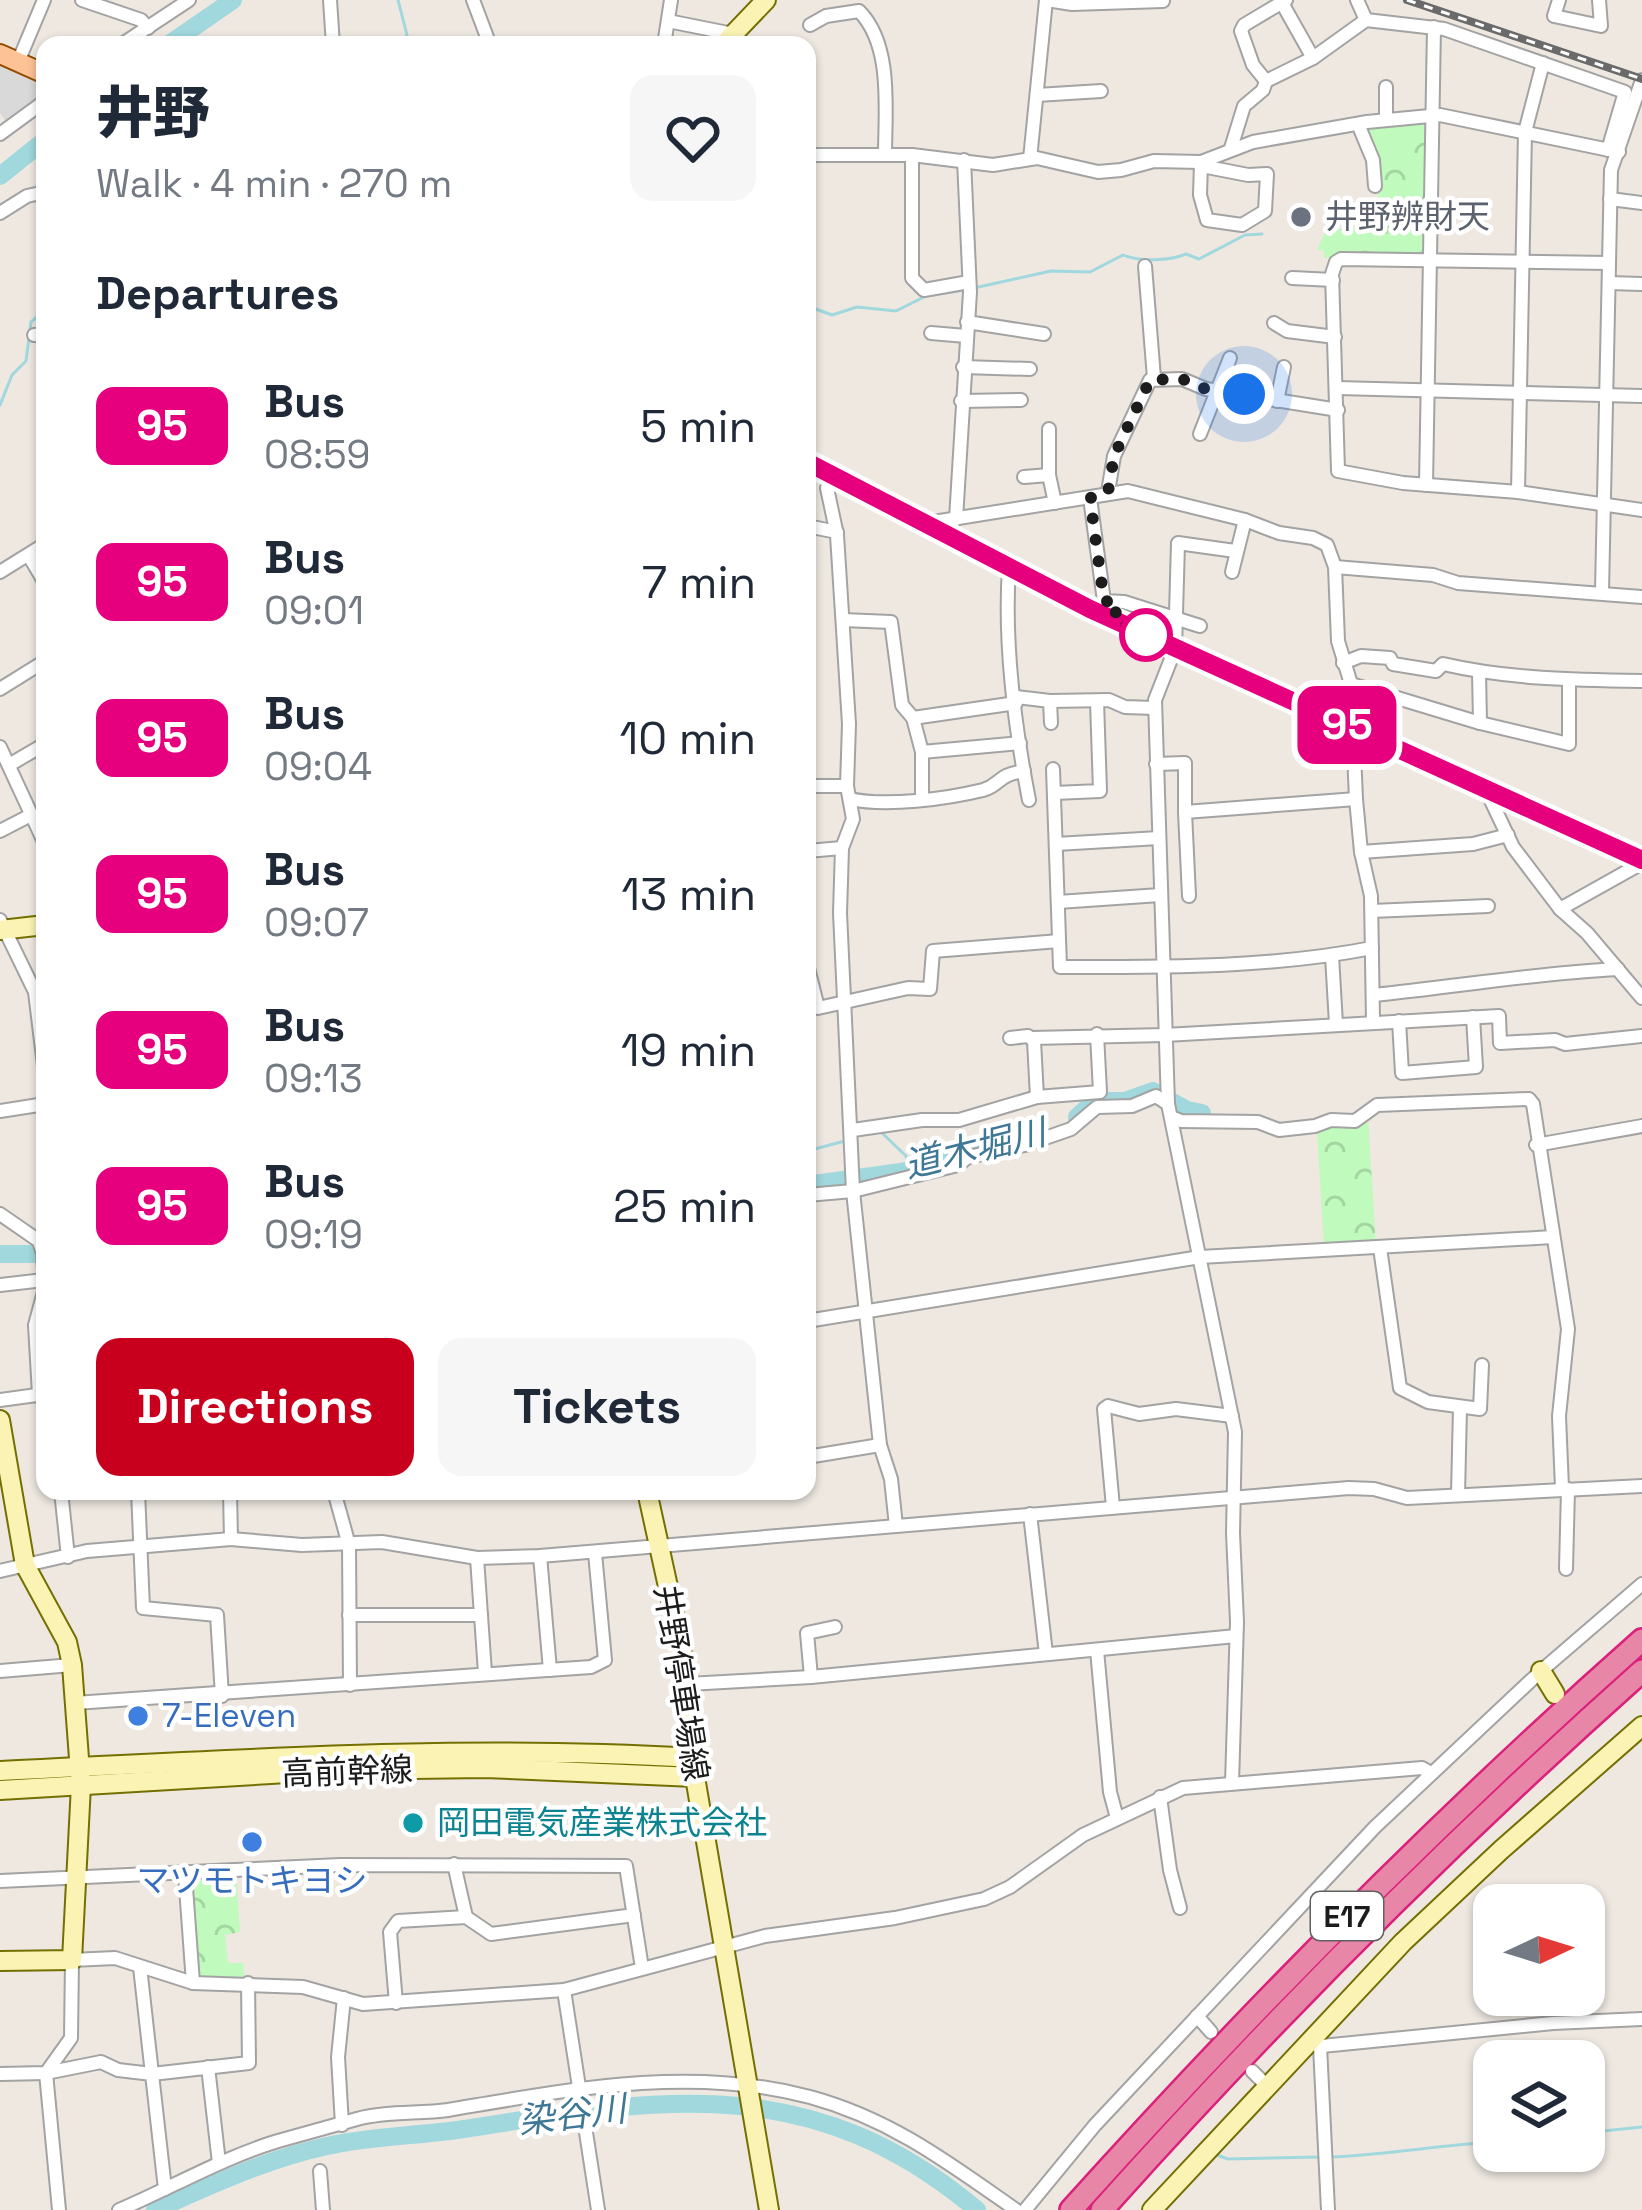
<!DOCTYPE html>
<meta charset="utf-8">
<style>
body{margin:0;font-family:"Space Grotesk","Noto Sans JP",sans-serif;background:#f6f6f7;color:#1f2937;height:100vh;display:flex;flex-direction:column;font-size:45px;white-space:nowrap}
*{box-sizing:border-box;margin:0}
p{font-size:39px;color:#747a83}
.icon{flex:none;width:66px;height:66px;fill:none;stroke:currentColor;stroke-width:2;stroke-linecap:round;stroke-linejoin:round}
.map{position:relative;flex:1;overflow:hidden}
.sheet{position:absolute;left:36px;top:36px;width:780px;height:1464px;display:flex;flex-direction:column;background:#fff;border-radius:24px;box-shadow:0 3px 9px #0004}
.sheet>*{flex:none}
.badge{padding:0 24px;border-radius:18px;font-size:42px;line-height:78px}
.needle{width:78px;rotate:86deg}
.controls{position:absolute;left:1473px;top:1884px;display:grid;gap:24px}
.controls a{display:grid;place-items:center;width:132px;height:132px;border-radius:24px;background:#fff;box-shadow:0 3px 9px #0004;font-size:60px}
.you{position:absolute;width:60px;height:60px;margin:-30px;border:9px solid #fff;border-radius:50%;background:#1a73e8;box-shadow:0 0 0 18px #1a73e833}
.map>.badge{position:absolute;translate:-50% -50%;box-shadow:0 0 0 6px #fff}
h2{padding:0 60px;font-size:45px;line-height:108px}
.round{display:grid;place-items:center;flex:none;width:126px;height:126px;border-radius:24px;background:#f6f6f7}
.headline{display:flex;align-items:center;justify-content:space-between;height:204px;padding:0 60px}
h1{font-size:57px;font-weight:800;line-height:90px}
.primary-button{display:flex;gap:24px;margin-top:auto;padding:24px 60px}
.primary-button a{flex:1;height:138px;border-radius:24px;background:#c8001e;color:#fff;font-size:48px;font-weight:800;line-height:138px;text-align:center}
.primary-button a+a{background:#f6f6f7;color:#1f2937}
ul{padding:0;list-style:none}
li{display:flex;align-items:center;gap:36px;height:156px;padding:0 60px}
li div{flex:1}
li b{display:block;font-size:45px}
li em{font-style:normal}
li .badge{min-width:132px;font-weight:700;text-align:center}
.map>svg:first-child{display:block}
.residential{fill:#dad9d9}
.park{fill:url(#park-crowns)}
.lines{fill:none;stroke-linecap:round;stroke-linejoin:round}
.stream{stroke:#a0d8dd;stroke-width:3}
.river{stroke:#a0d8dd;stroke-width:18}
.secondary-tunnel{stroke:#cec9c3;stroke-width:18;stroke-dasharray:18 9;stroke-linecap:butt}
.street-casing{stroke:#a3a3a3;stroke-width:16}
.secondary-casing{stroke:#746f02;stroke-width:22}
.primary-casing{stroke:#944d00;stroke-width:22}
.highway-casing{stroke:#db207c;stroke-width:26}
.street{stroke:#fff;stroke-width:12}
.secondary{stroke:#fbf3b3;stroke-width:18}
.primary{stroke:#fec297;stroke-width:18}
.highway{stroke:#e886a7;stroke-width:21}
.rail-casing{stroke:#6a6a6a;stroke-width:8}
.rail{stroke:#fff;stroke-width:3;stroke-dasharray:9;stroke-linecap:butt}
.line-casing{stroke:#fff;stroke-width:27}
.line{stroke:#e6007e;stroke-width:18}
.walk{stroke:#1c1c1c;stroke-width:12;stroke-dasharray:0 21.6}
.worship-dot{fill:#6b7280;stroke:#fff;stroke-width:4.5}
.stop-dot{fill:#fff;stroke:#e6007e;stroke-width:6}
.shop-dot{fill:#3f7fe0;stroke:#fff;stroke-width:4.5}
.culture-dot{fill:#0f9aa8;stroke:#fff;stroke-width:4.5}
.labels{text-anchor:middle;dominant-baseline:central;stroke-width:9;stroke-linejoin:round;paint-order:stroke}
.shield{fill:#fff;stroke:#606060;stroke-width:3}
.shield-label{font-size:30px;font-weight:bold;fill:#1c1c1c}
.worship-label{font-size:33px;fill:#5b616d;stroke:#fff;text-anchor:start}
.street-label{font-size:33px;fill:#1c1c1c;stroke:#fff}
.shop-label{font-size:33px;fill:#366cbe;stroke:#fff;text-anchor:start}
.culture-label{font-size:33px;fill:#0d838f;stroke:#fff;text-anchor:start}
.water-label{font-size:36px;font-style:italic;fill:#3f7896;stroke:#fff}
</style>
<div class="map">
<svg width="1642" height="2210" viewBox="0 0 1642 2210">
<defs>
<pattern id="park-crowns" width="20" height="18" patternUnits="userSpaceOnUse" patternTransform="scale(3)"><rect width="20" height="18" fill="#c0fabc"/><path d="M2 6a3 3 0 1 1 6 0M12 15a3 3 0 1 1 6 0" fill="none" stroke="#a4d6a1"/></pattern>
</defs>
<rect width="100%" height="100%" fill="#eee8e1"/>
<!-- residential -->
<polygon class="residential" points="0,62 45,83 45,98 8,124 0,113"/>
<!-- park -->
<g class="park">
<polygon points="1424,121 1428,124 1426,250 1420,255 1325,258 1323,250 1317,250 1325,232 1375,222 1379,187 1368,127"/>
<polygon points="1368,1118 1376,1245 1324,1248 1317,1132 1332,1124 1359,1127"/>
<polygon points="236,1875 240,1932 225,1935 228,1963 243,1963 245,1980 197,1979 190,1883 193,1879"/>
</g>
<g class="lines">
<!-- stream -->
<g class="stream">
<polyline points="398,0 407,35 403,45"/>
<polyline points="1396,219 1423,219"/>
<polyline points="1377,220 1390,219"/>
<polyline points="807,267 814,274 809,297 813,308 832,315 857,307 896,311 926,296 964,290"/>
<path d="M974,288L1051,271L1090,272L1123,255C1139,262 1169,261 1186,254L1199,259L1245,235L1262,234"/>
<polyline points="0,405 12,375 26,361 31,322 45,310"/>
<polyline points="882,1133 906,1156 909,1170"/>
<polyline points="807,1151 845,1141"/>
<polyline points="1584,2133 1642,2127"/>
<polyline points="1217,2155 1228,2159 1320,2157"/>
<path d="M1329,2157C1386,2155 1439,2145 1494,2142"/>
<polyline points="1165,2210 1172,2201"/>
</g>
<!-- river -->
<g class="river">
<polyline points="168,45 233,0"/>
<polyline points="0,176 45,140"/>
<polyline points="1077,1117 1095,1101 1125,1101 1153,1091 1187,1110 1202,1113"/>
<polyline points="807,1185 901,1172 956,1159 984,1145 1025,1140"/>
<polyline points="0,1254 45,1254"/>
<path d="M155,2210C211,2185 267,2159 327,2146C371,2136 419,2136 464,2129C660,2098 811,2070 977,2210"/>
</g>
<!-- secondary-tunnel -->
<polyline class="secondary-tunnel" points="1558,1697 1596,1735"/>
<!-- street casing -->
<g class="street-casing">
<g id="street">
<polyline points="82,0 141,20 148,28"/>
<polyline points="330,0 333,45"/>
<polyline points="473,0 490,45"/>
<polyline points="1047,0 1072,4 1163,1"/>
<polyline points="1286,0 1244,25 1241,31 1253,65 1266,81 1313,58 1366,20 1444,29 1625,92 1608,150"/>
<polyline points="1357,0 1366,20"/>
<polyline points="1559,0 1554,16 1601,26 1599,0"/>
<polyline points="1282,3 1313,58"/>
<polyline points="668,21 733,34"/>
<path d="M810,25L826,16L859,11C893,45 885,111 885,155"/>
<polyline points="121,45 189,0"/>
<polyline points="664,45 671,0"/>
<polyline points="18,62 44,0"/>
<polyline points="1037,95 1101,91"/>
<polyline points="1386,119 1386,87"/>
<polyline points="1358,124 1373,160 1375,186"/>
<polyline points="0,134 45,101"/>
<polyline points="1231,148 1244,106 1263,90 1266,81"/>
<polyline points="807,155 912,155 993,165 1037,158 1098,172 1121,170 1154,161 1201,162 1253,142 1367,122 1440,115 1619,152"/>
<polyline points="912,155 912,278 924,290 969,282"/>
<polyline points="1030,159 1046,0"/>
<polyline points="1201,162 1200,195 1207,220 1242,225 1265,211 1267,174 1248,175 1202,166"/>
<polyline points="1610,199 1642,203"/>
<polyline points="0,213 27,196 45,192"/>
<polyline points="1609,263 1341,259 1336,262 1332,274 1338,471 1403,483 1518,492 1642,510"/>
<polyline points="1145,266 1154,378"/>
<polyline points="1292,278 1333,280"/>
<polyline points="1609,283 1642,284"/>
<polyline points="967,322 1044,334"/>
<polyline points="1274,323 1287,331 1335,337"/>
<polyline points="931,333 966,336"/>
<polyline points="34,335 45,334"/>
<polyline points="963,367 1030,369"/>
<polyline points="1338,388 1642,396"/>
<polyline points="961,401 1021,400"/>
<polyline points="1277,401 1284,367"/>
<polyline points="1049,429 1049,475 1055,503"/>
<polyline points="1200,434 1230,358"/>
<polyline points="833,475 827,488 837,535 849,724 847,786 853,819 842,848 840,913 853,1191 880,1445 891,1479 896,1526"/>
<polyline points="1024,477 1049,475"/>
<polyline points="1426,485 1434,27"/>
<polyline points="1108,492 1114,456 1150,380 1182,379 1206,389 1338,410"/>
<polyline points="1518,492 1525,132 1543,63"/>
<polyline points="1090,498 1104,601 1124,602 1200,626"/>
<polyline points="956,519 970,292 964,160"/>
<polyline points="927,523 1128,491 1245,520 1279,533 1313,538 1327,545 1335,567 1338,641 1351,684 1356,799 1361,852 1371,896 1373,1021"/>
<polyline points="807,526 837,532"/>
<polyline points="29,556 45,583"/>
<polyline points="1335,567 1433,575 1458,583 1642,597"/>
<path d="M1009,568C1004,640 1015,728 1029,800"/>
<polyline points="0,572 45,544"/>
<polyline points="1232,572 1245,520"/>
<polyline points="1602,591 1611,170 1642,80"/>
<polyline points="843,620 891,622 902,705 913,718 922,752 922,798"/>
<path d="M1343,663L1361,656L1390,658L1393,664L1436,671L1443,664C1508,679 1575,680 1642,681"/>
<polyline points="1479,672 1480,723"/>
<polyline points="1351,684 1480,723 1569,744 1569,680"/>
<polyline points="0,689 45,661"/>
<polyline points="1016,697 1050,701"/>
<polyline points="913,718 1016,703"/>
<polyline points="1051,723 1050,701 1109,700 1125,707 1154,708"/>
<polyline points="0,747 45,844"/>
<polyline points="922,752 1020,743"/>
<polyline points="1156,764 1185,763 1185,812"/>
<polyline points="9,765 45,744"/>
<path d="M1053,769L1060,967C1164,967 1270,968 1372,948"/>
<polyline points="807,786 847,786"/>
<polyline points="1486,790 1513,847 1560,909 1587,933 1642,998"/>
<polyline points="1054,793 1100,791 1097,701"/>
<path d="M850,799C886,807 946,799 983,790C1001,785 996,775 1024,771"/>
<polyline points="0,831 31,815"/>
<polyline points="1056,844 1159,838"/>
<polyline points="807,851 842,848"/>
<polyline points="1361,852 1473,844 1508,835"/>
<polyline points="1189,896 1185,812 1356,799"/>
<polyline points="1058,902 1160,895"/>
<polyline points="1560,909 1642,863"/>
<polyline points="1372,911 1488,906"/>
<polyline points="0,920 35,992 45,1074"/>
<polyline points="1332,956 1336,1024"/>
<polyline points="807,964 818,1008 908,988 930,989 933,951 1059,941"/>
<path d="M1373,995C1455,987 1535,973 1618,969"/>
<polyline points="1399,1021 1402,1073 1476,1067 1473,1017"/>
<polyline points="1010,1038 1028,1036 1034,1041 1037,1097"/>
<polyline points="1032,1038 1165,1035 1499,1016 1500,1043 1555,1040 1565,1044 1642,1036"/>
<polyline points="1168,1104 1155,700 1175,649 1178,543 1235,551"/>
<polyline points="0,1111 45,1104"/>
<polyline points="1171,1117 1181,1121 1258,1122 1279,1130 1315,1126 1331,1120 1355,1121 1377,1105 1529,1099 1533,1104 1568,1329 1559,1416 1562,1488"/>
<polyline points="853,1130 922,1120 959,1120 1037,1097 1100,1092 1097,1034"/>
<polyline points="1536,1145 1642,1126"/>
<polyline points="807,1195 853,1191 958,1165 968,1157 1025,1145 1071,1129 1097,1107 1132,1106 1156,1096 1168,1104 1235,1432 1233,1533 1237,1622 1232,1783"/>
<polyline points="0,1214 39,1241 43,1254 45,1288 35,1325 39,1394 45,1404"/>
<polyline points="1380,1248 1400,1388 1428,1402 1480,1409 1482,1365"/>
<polyline points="0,1285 44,1280"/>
<polyline points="807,1321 1200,1257 1553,1237"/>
<polyline points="0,1400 44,1394"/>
<polyline points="807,1457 880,1445"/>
<polyline points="61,1491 68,1557"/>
<polyline points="138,1491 143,1608 217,1615 222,1696"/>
<polyline points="230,1491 231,1539"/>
<polyline points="334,1491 349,1545 350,1685"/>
<polyline points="1458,1495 1460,1407"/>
<polyline points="1113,1507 1104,1409 1108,1406 1139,1414 1176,1409 1232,1416"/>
<polyline points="1030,1514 1046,1654"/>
<polyline points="540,1556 550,1670"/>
<polyline points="477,1558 485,1673"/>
<polyline points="1566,1569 1568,1489"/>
<polyline points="0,1571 87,1551 231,1539 302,1545 382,1542 477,1558 540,1556 1349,1488 1374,1489 1407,1498 1642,1486"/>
<polyline points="349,1615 481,1615"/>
<polyline points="1097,1650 1110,1792 1117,1818"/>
<polyline points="0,1671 72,1665"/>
<polyline points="811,1677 807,1633 835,1627"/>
<polyline points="688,1684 811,1677 1236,1636"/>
<polyline points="75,1703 591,1667 605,1660 595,1553"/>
<polyline points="1160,1797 1170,1870 1180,1908"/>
<polyline points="454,1864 466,1917"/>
<polyline points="185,1874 193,1983"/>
<polyline points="0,1881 340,1865 626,1866 642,1968"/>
<polyline points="140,1967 152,2074 249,2063 248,1983"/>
<polyline points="564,1990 598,2210"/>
<polyline points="396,2003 390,1932 398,1921 466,1917 491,1934 634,1915"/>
<polyline points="1197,2016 1211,2032"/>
<polyline points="1320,2046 1328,2210"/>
<polyline points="1322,2046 1553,2023 1642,2019"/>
<polyline points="208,2067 219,2163"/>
<polyline points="1252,2071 1267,2086"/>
<polyline points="0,2074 46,2073 101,2062 118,2070 152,2074 165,2189"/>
<polyline points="342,2125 338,2057 344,1998"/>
<polyline points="320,2171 323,2210"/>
<polyline points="59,2210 46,2073 71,2038 72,1960 115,1958 193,1983 303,1987 363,2004 564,1990 765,1936 895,1918 984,1899 1010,1887 1083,1835 1183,1788 1422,1768 1431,1773"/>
<path d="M119,2210C173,2187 222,2158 278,2141C304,2134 331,2126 357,2119C386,2111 419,2114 448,2110C567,2090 690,2065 810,2097C891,2119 949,2163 1016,2210"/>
<polyline points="1025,2210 1095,2125 1375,1827 1541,1671 1642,1584"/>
</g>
</g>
<!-- secondary casing -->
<g class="secondary-casing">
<g id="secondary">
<polyline points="723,45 766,0"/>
<polyline points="0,930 45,925"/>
<polyline points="0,1420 25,1565 67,1642 72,1665 81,1785 72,1960 0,1961"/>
<polyline points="647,1491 681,1646 695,1777 769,2210"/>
<polyline points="1541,1671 1555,1694"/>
<path d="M0,1771C231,1760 462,1744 693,1758"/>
<polyline points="0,1790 339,1770 485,1768 695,1777"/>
<polyline points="1152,2210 1403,1942 1501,1850 1642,1726"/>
</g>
</g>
<!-- primary casing -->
<g class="primary-casing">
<g id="primary">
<polyline points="0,54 45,74"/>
<polyline points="807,462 1090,609 1642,859"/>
</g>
</g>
<!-- highway casing -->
<g class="highway-casing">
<g id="highway">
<path d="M1071,2210C1251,2010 1440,1819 1642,1640"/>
<path d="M1102,2210C1272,2020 1451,1841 1642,1671"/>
</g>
</g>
<!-- street -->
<use href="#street" class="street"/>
<!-- secondary -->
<use href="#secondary" class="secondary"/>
<!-- primary -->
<use href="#primary" class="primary"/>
<!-- highway -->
<use href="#highway" class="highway"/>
<!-- rail casing -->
<g class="rail-casing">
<polyline id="rail" points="1407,0 1642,79"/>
</g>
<!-- rail -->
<use href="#rail" class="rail"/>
</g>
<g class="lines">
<!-- line casing -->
<g class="line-casing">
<polyline id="line" points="807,462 1090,609 1642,860"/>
</g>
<!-- line -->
<use href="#line" class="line"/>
<!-- walk -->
<polyline class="walk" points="1146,635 1114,620 1118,602 1104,601 1090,498 1108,492 1114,456 1150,380 1182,379 1206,389 1244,394"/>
</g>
<!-- markers -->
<circle class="worship-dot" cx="1301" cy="217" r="12"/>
<circle class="stop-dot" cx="1146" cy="635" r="24"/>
<g class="shop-dot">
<circle cx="138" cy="1716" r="12"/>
<circle cx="252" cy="1842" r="12"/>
</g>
<circle class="culture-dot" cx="413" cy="1823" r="12"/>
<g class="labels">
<!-- shield labels -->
<rect class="shield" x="1311" y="1892" width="72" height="48" rx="9"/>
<g class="shield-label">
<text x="1347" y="1916">E17</text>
</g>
<!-- worship labels -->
<g class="worship-label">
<text x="1325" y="217">井野辨財天</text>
</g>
<!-- street labels -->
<g class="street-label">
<text transform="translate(681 1683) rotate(81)">井野停車場線</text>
<text transform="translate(347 1772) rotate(-2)">高前幹線</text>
</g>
<!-- shop labels -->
<g class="shop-label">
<text x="162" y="1716">7-Eleven</text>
<text x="252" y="1881" text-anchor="middle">マツモトキヨシ</text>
</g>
<!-- culture labels -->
<g class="culture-label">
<text x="437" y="1823">岡田電気産業株式会社</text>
</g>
<!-- water labels -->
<g class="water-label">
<text transform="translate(975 1149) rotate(-14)">道木堀川</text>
<text transform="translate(572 2115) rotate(-7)">染谷川</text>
</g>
</g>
</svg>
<div class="controls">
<a><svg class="needle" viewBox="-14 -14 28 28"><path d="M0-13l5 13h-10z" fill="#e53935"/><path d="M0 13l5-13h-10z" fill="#747a83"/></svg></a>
<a><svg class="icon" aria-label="layers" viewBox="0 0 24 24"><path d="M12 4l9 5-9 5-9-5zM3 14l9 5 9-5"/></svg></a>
</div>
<div class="you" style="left:1244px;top:394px"></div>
<b class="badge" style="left:1347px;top:725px;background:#e6007e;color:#fff">95</b>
<section class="sheet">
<div class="headline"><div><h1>井野</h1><p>Walk · 4 min · 270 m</p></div><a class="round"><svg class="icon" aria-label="heart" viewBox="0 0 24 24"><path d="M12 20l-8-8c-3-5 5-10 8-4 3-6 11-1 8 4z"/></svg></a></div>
<h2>Departures</h2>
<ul>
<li><span class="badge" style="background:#e6007e;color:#fff">95</span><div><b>Bus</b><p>08:59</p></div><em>5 min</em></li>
<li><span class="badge" style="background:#e6007e;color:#fff">95</span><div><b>Bus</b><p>09:01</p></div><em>7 min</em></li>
<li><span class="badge" style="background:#e6007e;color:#fff">95</span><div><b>Bus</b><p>09:04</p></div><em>10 min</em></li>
<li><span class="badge" style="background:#e6007e;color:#fff">95</span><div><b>Bus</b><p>09:07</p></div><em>13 min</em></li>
<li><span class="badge" style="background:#e6007e;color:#fff">95</span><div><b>Bus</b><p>09:13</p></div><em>19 min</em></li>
<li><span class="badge" style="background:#e6007e;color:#fff">95</span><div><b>Bus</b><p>09:19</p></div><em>25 min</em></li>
</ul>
<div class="primary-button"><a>Directions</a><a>Tickets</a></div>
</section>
</div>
